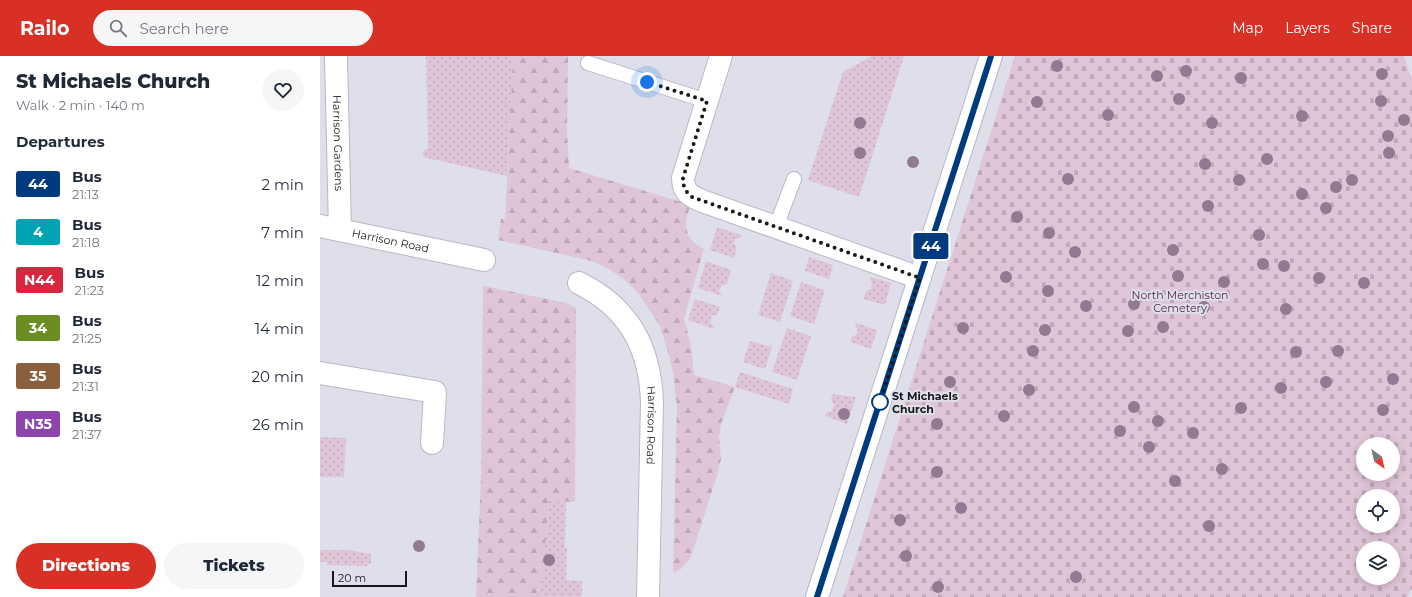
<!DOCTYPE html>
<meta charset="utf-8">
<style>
body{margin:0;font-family:Montserrat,sans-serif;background:#f6f6f7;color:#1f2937;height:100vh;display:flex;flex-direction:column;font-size:15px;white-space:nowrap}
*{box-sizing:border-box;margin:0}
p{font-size:13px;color:#747a83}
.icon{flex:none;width:22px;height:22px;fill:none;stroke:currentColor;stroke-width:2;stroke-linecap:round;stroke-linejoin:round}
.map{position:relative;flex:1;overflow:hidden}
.drawer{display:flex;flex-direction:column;background:#fff;width:320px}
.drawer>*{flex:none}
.badge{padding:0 8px;border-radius:3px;font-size:14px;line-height:26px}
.needle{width:26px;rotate:146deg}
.tools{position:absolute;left:1036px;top:381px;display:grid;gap:8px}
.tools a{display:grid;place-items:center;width:44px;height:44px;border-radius:50%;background:#fff;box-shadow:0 2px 10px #0003;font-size:20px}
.scale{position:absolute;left:12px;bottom:10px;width:75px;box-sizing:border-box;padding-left:4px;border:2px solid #18191d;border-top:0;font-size:11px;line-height:14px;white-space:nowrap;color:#18191d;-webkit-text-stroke:3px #dedfeb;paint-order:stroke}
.you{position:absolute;width:20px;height:20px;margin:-10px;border:3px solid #fff;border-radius:50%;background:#1a73e8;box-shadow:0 0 0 6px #1a73e833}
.map>.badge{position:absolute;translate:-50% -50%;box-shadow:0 0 0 2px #fff}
h2{padding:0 16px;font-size:15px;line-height:36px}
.round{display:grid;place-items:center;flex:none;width:42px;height:42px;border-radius:21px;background:#f6f6f7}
.head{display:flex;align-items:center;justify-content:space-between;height:68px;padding:0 16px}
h1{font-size:19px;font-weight:800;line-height:30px}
.primary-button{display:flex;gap:8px;margin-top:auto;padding:8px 16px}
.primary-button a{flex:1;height:46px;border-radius:24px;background:#d93025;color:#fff;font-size:16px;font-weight:800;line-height:46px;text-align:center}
.primary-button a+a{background:#f6f6f7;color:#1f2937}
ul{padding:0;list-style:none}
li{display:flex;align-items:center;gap:12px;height:48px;padding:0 16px}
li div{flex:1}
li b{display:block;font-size:15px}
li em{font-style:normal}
li .badge{min-width:44px;font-weight:700;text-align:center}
header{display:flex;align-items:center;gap:24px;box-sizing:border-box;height:56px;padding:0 20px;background:#d93025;color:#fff}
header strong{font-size:19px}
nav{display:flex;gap:22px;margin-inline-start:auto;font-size:14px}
.search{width:280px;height:36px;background:#f6f6f7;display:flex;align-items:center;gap:10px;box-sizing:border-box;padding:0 14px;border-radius:22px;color:#747a83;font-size:15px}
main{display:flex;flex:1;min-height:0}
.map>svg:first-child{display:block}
.green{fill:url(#green-dots)}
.forest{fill:url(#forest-firs)}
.cemetery{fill:url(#cemetery-stones);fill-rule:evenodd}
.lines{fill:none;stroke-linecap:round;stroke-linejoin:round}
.service-casing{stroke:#b7b9c4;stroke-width:16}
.minor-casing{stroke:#b7b9c4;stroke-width:24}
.tertiary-casing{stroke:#b7b9c4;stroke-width:24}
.primary-casing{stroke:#b7b9c4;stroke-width:24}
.service{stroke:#fff;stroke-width:14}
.minor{stroke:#fff;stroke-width:22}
.tertiary{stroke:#fff;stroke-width:22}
.primary{stroke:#fff;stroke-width:22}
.tree{fill:#917b92}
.line-casing{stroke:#fff;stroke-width:9}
.line{stroke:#003b80;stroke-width:6}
.walk{stroke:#18191d;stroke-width:4;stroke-dasharray:0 7.2}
.stop-dot{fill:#fff;stroke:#003b80;stroke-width:2}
.labels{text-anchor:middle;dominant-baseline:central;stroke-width:4;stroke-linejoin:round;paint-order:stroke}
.street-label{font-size:11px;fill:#18191d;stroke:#dedfeb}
.park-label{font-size:11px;fill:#522949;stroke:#dedfeb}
.stop-label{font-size:11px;font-weight:bold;fill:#18191d;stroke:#dedfeb;text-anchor:start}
</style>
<header>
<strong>Railo</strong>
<div class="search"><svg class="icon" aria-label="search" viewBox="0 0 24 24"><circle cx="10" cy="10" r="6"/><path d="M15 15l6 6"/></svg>Search here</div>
<nav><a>Map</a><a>Layers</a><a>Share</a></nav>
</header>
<main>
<section class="drawer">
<div class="head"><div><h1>St Michaels Church</h1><p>Walk · 2 min · 140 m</p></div><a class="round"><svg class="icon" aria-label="heart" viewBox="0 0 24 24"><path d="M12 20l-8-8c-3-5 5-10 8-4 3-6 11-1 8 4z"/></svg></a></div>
<h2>Departures</h2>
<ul>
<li><span class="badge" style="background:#003b80;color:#fff">44</span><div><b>Bus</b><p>21:13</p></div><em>2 min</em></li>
<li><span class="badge" style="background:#00a3b4;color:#fff">4</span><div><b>Bus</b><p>21:18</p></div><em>7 min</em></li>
<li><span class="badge" style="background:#d7263d;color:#fff">N44</span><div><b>Bus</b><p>21:23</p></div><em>12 min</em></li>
<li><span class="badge" style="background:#6b8e23;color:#fff">34</span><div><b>Bus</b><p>21:25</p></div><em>14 min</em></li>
<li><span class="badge" style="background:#8b5e3c;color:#fff">35</span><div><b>Bus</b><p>21:31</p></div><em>20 min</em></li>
<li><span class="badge" style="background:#8e44ad;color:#fff">N35</span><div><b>Bus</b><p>21:37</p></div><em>26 min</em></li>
</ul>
<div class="primary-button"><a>Directions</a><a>Tickets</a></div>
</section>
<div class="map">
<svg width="1092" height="541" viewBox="0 0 1092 541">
<defs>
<pattern id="green-dots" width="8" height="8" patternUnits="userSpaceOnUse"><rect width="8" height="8" fill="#dfc5d8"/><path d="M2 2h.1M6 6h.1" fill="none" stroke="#bfa9b9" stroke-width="1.8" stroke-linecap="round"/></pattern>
<pattern id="forest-firs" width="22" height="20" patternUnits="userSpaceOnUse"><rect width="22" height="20" fill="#dfc5d8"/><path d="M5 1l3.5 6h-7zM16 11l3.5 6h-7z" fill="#bfa9b9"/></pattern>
<pattern id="cemetery-stones" width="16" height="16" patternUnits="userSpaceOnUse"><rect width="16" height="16" fill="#dfc5d8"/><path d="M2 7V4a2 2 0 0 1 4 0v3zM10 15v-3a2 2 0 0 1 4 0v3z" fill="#bfa9b9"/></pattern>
</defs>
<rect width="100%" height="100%" fill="#dedfeb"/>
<!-- green -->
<g class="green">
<polygon points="106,0 193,0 187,120 103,101 103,95 108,92"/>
<polygon points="552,0 584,0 539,141 488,124 523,16"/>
<polygon points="397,171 421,179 421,182 415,183 414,188 417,192 414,202 390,194"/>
<polygon points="489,201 513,209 509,223 485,215"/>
<polygon points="386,205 411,214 407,228 401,230 399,236 403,240 378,232"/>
<polygon points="451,217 473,225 460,266 438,259"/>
<polygon points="551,221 571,227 565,249 543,243 546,235 551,233 552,227 550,224"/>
<polygon points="481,226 505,234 494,268 470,260"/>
<polygon points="375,243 400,251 397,259 392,260 390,266 394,271 393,273 368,264"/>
<polygon points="536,267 557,274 551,293 530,286 532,280 536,279 538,274 535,270"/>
<polygon points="467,272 491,280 477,324 452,316"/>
<polygon points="430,285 452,291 445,313 423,306"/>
<polygon points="420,316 473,333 469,348 415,331"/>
<polygon points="512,338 536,341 527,368 505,360 507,356 512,355 514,348 511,345"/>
<polygon points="0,381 26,382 24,421 0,421"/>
<polygon points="229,444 246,446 245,492 247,493 246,524 262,525 262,541 215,541 222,523"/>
<polygon points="0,494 28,494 51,498 51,506 47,510 7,509 7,506 0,506"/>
</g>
<!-- forest -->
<g class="forest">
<path d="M193,0H248L247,77L249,112L371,149C363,167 363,183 384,193L364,262L371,290L374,319L415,331L401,368L399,382L401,403L397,419L371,501L361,513L353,517L357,350L353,317L350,303L340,270L318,237L304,223L287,212L272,205L178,184L181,163H185Z"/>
<polygon points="163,230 246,247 256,252 255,446 229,445 222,523 215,541 156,541 161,420"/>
</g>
<!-- cemetery -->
<path class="cemetery" d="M695,0H1084L1092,25V532L1087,541H523ZM1043,388H1073V418H1043ZM1043,440H1073V470H1043ZM1043,492H1073V522H1043Z"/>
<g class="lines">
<!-- service casing -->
<g class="service-casing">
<g id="service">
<polyline points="268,7 387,45"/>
<polyline points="456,171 474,123"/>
</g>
</g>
<!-- minor casing -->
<g class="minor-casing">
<g id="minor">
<path id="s1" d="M16,0L20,174"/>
<path d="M401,0L363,122C363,136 370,140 382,145L600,222"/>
<polyline points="0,317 115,336 112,387"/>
</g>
</g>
<!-- tertiary casing -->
<g class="tertiary-casing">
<g id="tertiary">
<path id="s2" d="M0,170L164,204"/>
<path id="s3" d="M259,227C309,252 330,291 332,346L328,541"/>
</g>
</g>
<!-- primary casing -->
<g class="primary-casing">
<polyline id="primary" points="497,541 671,0"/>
</g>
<!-- service -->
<use href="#service" class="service"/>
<!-- minor -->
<use href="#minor" class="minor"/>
<!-- tertiary -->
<use href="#tertiary" class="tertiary"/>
<!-- primary -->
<use href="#primary" class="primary"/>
</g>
<!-- trees -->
<g class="tree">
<circle cx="737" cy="10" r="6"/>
<circle cx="866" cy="15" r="6"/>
<circle cx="1062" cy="18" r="6"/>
<circle cx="837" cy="20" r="6"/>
<circle cx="921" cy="22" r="6"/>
<circle cx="859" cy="43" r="6"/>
<circle cx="1061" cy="45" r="6"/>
<circle cx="717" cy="46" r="6"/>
<circle cx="788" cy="59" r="6"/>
<circle cx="982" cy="60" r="6"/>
<circle cx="1084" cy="64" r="6"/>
<circle cx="540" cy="67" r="6"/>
<circle cx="892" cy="67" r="6"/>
<circle cx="1068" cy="80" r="6"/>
<circle cx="540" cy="97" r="6"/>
<circle cx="1069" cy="97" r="6"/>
<circle cx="947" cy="103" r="6"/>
<circle cx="593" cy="106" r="6"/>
<circle cx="885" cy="108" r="6"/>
<circle cx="748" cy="123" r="6"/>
<circle cx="919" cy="124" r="6"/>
<circle cx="1032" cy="124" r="6"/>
<circle cx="1016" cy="131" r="6"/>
<circle cx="982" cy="138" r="6"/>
<circle cx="888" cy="150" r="6"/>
<circle cx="1006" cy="152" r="6"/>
<circle cx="697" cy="161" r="6"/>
<circle cx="729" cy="177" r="6"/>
<circle cx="939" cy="179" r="6"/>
<circle cx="853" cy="194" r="6"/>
<circle cx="755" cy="196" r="6"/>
<circle cx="943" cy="208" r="6"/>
<circle cx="964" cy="210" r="6"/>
<circle cx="858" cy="220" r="6"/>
<circle cx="686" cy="221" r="6"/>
<circle cx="999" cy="222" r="6"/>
<circle cx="904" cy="226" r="6"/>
<circle cx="1044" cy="227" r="6"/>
<circle cx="728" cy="235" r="6"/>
<circle cx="814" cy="248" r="6"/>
<circle cx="766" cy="250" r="6"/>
<circle cx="884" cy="251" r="6"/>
<circle cx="966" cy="253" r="6"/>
<circle cx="843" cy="271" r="6"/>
<circle cx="643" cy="272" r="6"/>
<circle cx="725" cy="274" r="6"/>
<circle cx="808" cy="275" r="6"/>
<circle cx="713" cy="295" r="6"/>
<circle cx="1018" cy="295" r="6"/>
<circle cx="976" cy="296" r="6"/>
<circle cx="1073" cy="323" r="6"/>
<circle cx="630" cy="326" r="6"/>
<circle cx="1006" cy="326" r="6"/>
<circle cx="961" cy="332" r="6"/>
<circle cx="709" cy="334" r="6"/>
<circle cx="814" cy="351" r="6"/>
<circle cx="921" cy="352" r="6"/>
<circle cx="1063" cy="354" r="6"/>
<circle cx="524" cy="358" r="6"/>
<circle cx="684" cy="360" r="6"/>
<circle cx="838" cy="365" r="6"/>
<circle cx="617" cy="368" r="6"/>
<circle cx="800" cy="375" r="6"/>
<circle cx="873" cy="377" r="6"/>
<circle cx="829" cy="391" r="6"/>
<circle cx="902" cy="413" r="6"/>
<circle cx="617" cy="416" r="6"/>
<circle cx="855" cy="425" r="6"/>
<circle cx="641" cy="452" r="6"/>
<circle cx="580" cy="464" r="6"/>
<circle cx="889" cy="470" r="6"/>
<circle cx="99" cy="490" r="6"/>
<circle cx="586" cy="500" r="6"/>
<circle cx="229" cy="504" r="6"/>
<circle cx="756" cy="521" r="6"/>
<circle cx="618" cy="531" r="6"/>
</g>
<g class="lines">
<!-- line casing -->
<g class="line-casing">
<polyline id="line" points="497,541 671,0"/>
</g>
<!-- line -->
<use href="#line" class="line"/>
<!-- walk -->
<path class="walk" d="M327,26L387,45L363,122C363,131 365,135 372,141L600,222L560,346"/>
</g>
<!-- markers -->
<circle class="stop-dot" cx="560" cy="346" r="8"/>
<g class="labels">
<!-- street labels -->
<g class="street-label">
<text stroke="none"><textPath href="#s1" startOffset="87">Harrison Gardens</textPath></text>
<text stroke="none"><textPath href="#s2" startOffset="72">Harrison Road</textPath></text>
<text stroke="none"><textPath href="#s3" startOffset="171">Harrison Road</textPath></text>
</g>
<!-- park labels -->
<g class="park-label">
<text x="860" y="239">North Merchiston<tspan x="860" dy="13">Cemetery</tspan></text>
</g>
<!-- stop labels -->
<g class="stop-label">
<text x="572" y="340">St Michaels<tspan x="572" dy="13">Church</tspan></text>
</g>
</g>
</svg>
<div class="tools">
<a><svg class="needle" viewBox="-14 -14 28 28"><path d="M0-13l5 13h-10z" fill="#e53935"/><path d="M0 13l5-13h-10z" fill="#747a83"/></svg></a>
<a><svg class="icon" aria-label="locate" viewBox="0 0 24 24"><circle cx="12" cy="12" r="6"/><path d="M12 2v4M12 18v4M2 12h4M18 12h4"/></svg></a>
<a><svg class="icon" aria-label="layers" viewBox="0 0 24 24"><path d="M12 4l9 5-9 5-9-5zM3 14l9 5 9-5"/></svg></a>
</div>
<div class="scale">20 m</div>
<div class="you" style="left:327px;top:26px"></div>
<b class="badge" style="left:611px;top:190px;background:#003b80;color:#fff">44</b>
</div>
</main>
